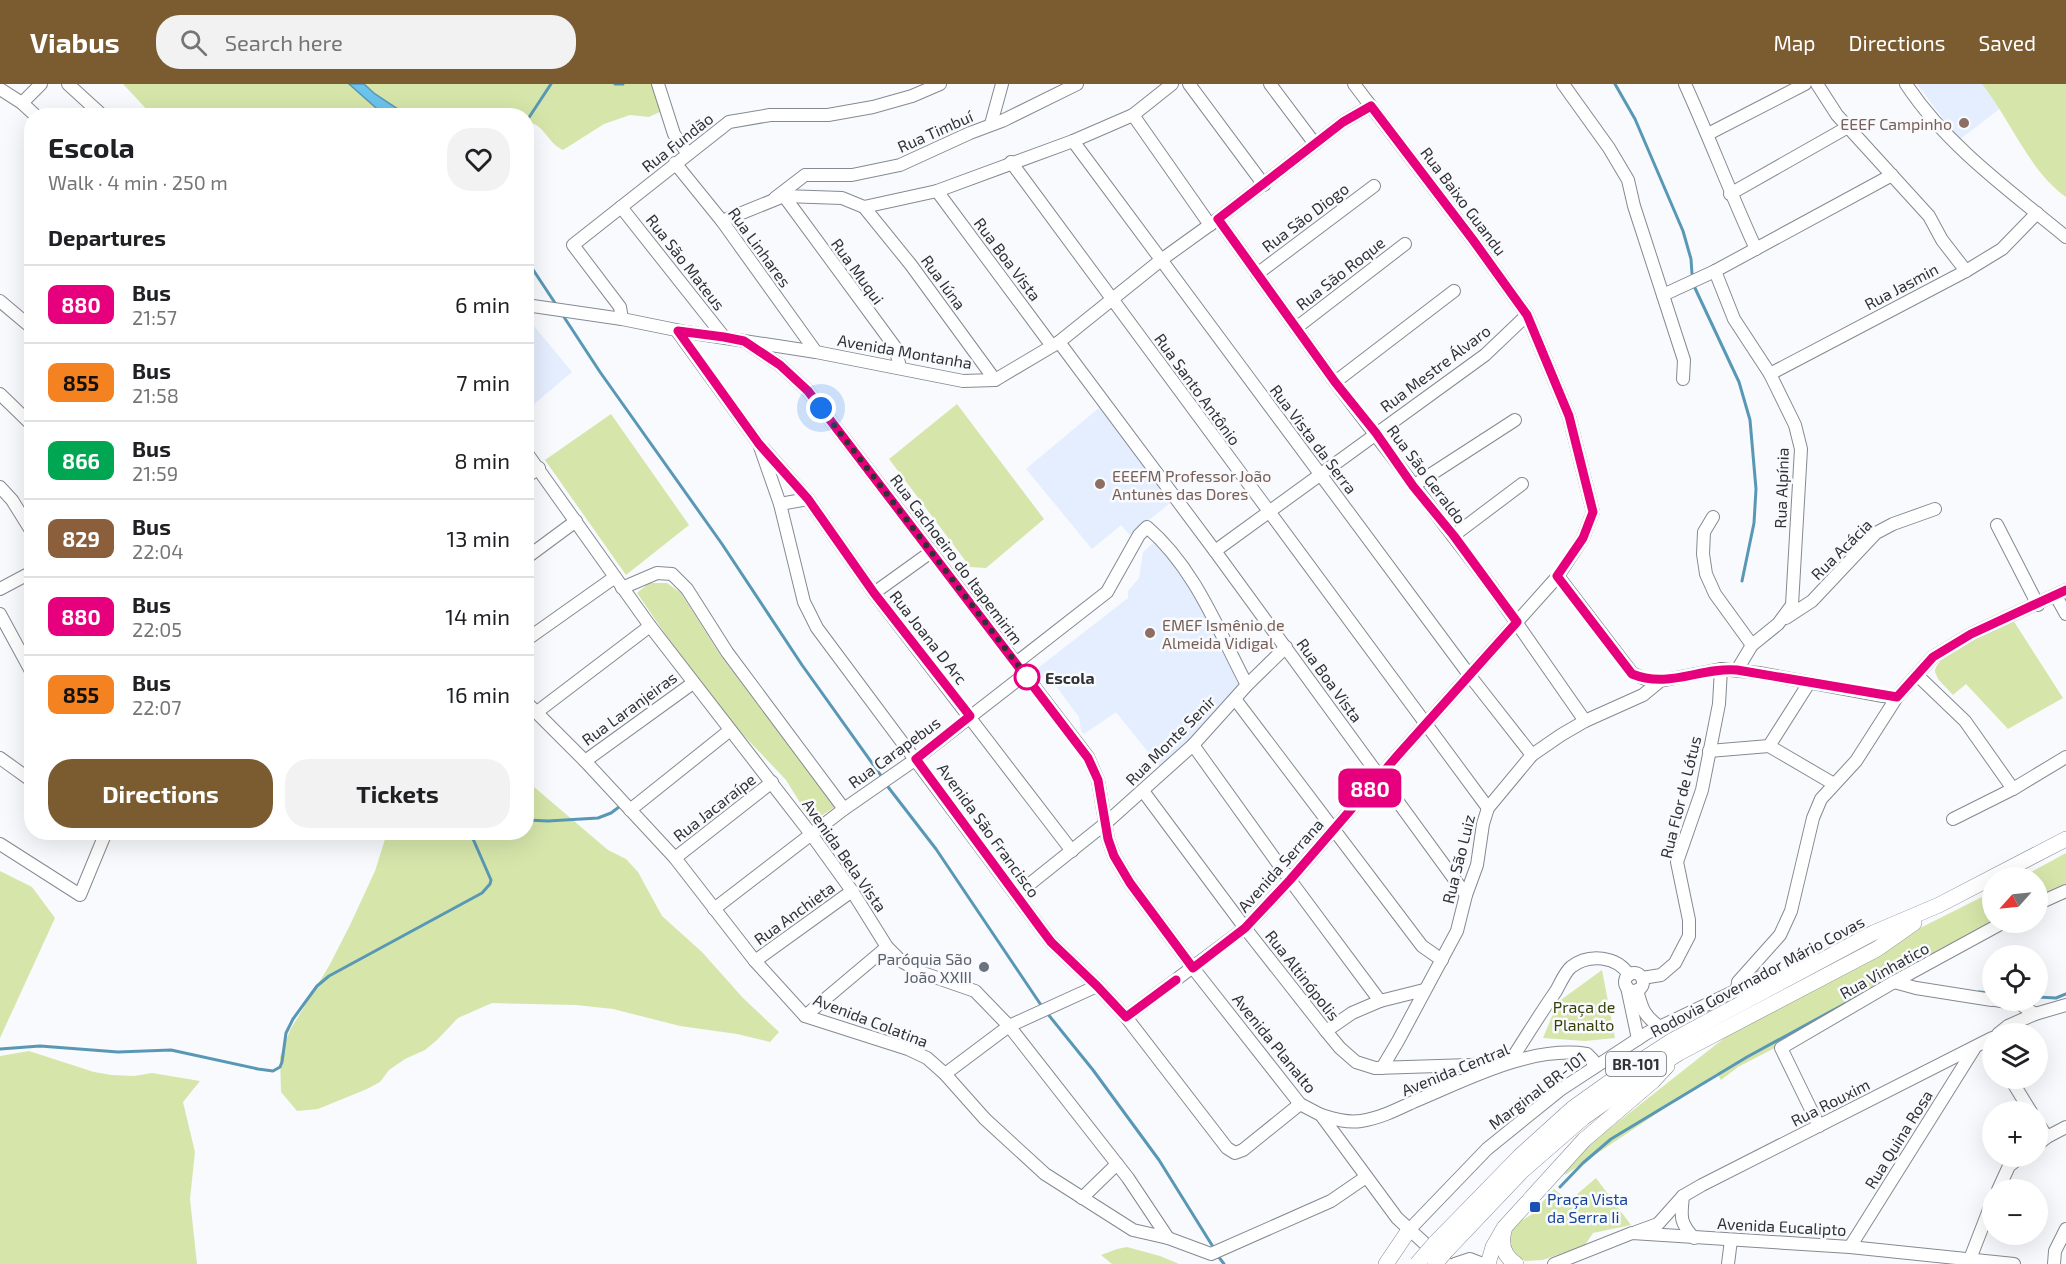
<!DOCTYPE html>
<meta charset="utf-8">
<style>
body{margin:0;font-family:"Exo 2",sans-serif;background:#f2f2f2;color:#202124;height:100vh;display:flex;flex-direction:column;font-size:22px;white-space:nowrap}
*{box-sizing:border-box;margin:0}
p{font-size:20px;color:#757577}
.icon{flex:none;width:33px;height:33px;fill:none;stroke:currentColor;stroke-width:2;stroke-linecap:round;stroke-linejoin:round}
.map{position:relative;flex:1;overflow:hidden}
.panel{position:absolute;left:24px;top:24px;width:510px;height:732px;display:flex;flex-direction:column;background:#fff;border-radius:24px;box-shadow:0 6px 24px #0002}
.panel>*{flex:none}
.badge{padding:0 12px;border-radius:9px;font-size:21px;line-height:39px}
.needle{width:39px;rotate:243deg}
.controls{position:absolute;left:1982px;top:783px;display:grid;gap:12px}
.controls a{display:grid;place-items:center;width:66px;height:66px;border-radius:50%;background:#fff;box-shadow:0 6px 24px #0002;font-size:30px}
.you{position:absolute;width:30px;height:30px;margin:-15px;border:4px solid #fff;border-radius:50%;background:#1a73e8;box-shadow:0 0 0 9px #1a73e833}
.map>.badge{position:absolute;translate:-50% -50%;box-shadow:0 0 0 3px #fff}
h2{padding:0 24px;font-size:22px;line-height:54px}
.round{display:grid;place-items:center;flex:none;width:63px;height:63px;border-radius:24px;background:#f2f2f2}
.head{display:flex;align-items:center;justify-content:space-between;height:102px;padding:0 24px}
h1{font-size:28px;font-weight:700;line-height:45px}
.cta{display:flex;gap:12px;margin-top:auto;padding:12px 24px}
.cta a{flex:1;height:69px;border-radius:24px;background:#7b5c31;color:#fff;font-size:24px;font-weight:700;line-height:69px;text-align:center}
.cta a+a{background:#f2f2f2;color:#202124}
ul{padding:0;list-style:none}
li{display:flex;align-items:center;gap:18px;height:78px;padding:0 24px;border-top:2px solid #e0e0e0}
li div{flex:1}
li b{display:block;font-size:22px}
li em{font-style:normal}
li .badge{min-width:66px;font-weight:700;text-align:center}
header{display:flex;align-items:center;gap:36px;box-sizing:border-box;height:84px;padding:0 30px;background:#7b5c31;color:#fff}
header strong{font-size:28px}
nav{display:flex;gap:33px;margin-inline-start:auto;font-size:21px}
.search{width:420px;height:54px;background:#f2f2f2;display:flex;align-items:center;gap:15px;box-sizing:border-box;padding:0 21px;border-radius:24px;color:#757577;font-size:22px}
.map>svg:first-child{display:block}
.built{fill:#e5eefe}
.green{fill:#d6e6aa}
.water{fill:#6bc4ec;stroke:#5998b5;stroke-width:1.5}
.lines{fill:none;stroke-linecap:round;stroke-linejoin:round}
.stream{stroke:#5998b5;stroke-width:3}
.minor-casing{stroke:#858a92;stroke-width:14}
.major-casing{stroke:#858a92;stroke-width:16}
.minor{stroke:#fff;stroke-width:12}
.major{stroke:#fff;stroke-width:15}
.major-bridge-casing{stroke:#858a92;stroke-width:16;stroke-linecap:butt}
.major-bridge{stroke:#fff;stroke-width:15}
.line-casing{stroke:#fff;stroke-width:14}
.line{stroke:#e6007e;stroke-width:9}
.walk{stroke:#303235;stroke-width:6;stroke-dasharray:0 10.8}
.education-dot{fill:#8d6e63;stroke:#f8fafe;stroke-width:2}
.stop-dot{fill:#fff;stroke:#e6007e;stroke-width:3}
.worship-dot{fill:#6b7280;stroke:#f8fafe;stroke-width:2}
.transit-dot{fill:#1a4fb4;stroke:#f8fafe;stroke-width:2}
.labels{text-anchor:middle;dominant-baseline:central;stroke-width:5;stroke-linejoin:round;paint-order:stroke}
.shield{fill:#f8fafe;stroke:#6c6e71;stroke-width:1.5}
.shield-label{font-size:15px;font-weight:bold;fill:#303235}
.education-label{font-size:16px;fill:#785e54;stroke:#f8fafe;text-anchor:start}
.street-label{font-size:16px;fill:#303235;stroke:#f8fafe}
.stop-label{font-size:16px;font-weight:bold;fill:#303235;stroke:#f8fafe;text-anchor:start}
.worship-label{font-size:16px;fill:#5b616d;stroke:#f8fafe;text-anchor:end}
.park-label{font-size:16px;fill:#364207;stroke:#f8fafe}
.transit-label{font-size:16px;fill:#164399;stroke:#f8fafe;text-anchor:start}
</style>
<header>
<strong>Viabus</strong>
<div class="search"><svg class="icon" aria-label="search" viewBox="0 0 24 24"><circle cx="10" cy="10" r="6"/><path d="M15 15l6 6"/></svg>Search here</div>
<nav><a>Map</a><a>Directions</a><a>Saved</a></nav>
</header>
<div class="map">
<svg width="2066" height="1180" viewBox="0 0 2066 1180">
<rect width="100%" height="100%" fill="#f8fafe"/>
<!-- built -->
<g class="built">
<polygon points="1917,0 1984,0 2002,23 1959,56"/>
<polygon points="534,242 572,288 527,326 527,250"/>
<polygon points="1099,324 1174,416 1130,451 1121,441 1092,465 1026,385"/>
<polygon points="1157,458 1180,483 1245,602 1160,683 1116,628 1084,650 1081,647 1079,633 1050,594 1040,593 1037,589 1038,584 1128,514 1128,507 1139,494 1143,468 1153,459"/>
</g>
<!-- green -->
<g class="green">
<polygon points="123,0 349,0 384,31 152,31"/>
<path d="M364,0H655L662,27L649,33L630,31L604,40L563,66C547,59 545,40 527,38L526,32L407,31L375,10Z"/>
<path d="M1982,0H2066V113C2029,87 2010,35 1982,0Z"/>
<polygon points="957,320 1044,435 986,484 970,483 889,375"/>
<polygon points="611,330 689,441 626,491 545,376"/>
<polygon points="649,499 667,499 681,509 721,572 836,722 812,738 786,696 730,637 674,563 637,509"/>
<path d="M2013,536L2063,614L2008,645L1966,600L1953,611L1938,595L1935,588C1936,568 1995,545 2013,536Z"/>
<polygon points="527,697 608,766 626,775 638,788 662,832 702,868 743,914 779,948 770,958 737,950 680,942 613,925 576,921 492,919 458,934 437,956 425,966 405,975 389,986 380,998 367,1005 318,1025 297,1027 281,1008 280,973 290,946 329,882 350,841 375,787 387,749 526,748"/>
<polygon points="2066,769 2066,812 2037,827 2037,794 2020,794"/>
<polygon points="0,787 32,803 55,834 0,954"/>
<polygon points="1992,808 1992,838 2015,839 1738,983 1721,996 1717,989 1565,1091 1561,1083 1766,921"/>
<polygon points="1602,886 1615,954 1585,957 1543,954 1558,918"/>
<polygon points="29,967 94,988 112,991 134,992 152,989 200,997 183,1018 195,1068 190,1115 197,1180 0,1180 0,972"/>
<polygon points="1596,1094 1631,1141 1593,1149 1585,1161 1543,1176 1525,1177 1510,1167 1509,1147 1512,1142 1531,1131 1554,1105 1569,1117"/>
<polygon points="1127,1163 1160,1172 1179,1180 1112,1180 1101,1171 1117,1165"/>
</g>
<!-- water -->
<polygon class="water" points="349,0 364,0 375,10 407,31 384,31"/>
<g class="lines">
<!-- stream -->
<g class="stream">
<polyline points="615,0 623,0"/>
<polyline points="1615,0 1635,35 1683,147 1691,175 1692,190"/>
<polyline points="526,38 551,0"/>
<polyline points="526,175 557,222"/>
<polyline points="1694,202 1739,298 1750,336 1756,405 1754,439 1742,497"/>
<polyline points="562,230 600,288 722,460 802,581 882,693"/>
<polyline points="885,699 936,765 1043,924"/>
<polyline points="526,736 548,737 598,734 611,729 623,720"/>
<polyline points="1979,908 1992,909"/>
<polyline points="2037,913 2056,914 2066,910"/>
<polyline points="1047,929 1093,986 1159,1076 1215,1166"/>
<polyline points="0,965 40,962 118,968 171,966 258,985 273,987 280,983 282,978 286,949 293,935 317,902 329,892 482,809 490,800 491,796 470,748"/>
<polyline points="1560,1103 1583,1079 1611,1055 1747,973 1861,911"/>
<polyline points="1218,1172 1224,1180"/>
</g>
<!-- minor casing -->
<g class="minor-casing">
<g id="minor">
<polyline points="68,0 103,32"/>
<polyline points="658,0 674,50 688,70"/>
<polyline points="1189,0 1264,101"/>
<polyline points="1270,0 1315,60"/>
<polyline points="1563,0 1609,64 1628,96 1634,122 1684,276 1683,295"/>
<path d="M1685,0C1710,55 1731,111 1756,165"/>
<polyline points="1817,0 1837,31 1929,132 1942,156 1966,187"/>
<path d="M1906,0C1946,61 2010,107 2066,153"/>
<polyline points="0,5 22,19 36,32"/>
<polyline points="22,19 41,0"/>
<polyline points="1133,31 1210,141"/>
<polyline points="991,40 1002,0"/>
<polyline points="1708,50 1805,0"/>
<polyline points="1073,57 1470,592 1532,671"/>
<polyline points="1011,78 1488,724"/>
<polyline points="675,79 722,137 816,268"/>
<polyline points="937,107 1052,262"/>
<polyline points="1730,110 1848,43"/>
<polyline points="784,112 895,263 900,283"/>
<polyline points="775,114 805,91 852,91 900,81 970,49 1002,37 1077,0"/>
<polyline points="621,123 724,253"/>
<polyline points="864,123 911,181 995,296"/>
<polyline points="1218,135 1335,298 1491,502 1585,637"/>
<polyline points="722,137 784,112 842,114 864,123 937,107 1073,57 1133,31 1172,0"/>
<polyline points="1715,187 1734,235 1770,290 1795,341 1801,365 1792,521 1778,540 1752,561 1737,586"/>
<polyline points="1257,190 1374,102"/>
<polyline points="1663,211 1715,187 1892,91"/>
<polyline points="0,217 32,244"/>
<polyline points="526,221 622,235 686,248 816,268 963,297 995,296 1059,258 1161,176 1218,135 1343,38 1371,22"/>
<polyline points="622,235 620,223 573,161 729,38 770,31 828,31 873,23 912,12 940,0"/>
<polyline points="1296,244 1405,160"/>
<polyline points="677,247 759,360 780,420 804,518 817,544 1051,858 1097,902 1126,933 1227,1064 1235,1069 1243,1066 1300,1020"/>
<polyline points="744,257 780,281 808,307 1088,673 1098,696 1108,755 1114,772 1130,799 1193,884 1300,1020 1321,1031 1397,1134 1447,1180"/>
<polyline points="1059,258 1215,467 1466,811"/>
<polyline points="1770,290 1966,187 2002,165 2037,129"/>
<polyline points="1335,298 1454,207"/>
<polyline points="0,310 32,341"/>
<polyline points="764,365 808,415 874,509 1072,767"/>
<polyline points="526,368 650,542 811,750 852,807 887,863 901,877 923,889 975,907 1009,942 1128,1094 1168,1154"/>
<polyline points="526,393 539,384"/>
<polyline points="1413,402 1515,336"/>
<polyline points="0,403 12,416 32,448"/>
<polyline points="780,420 808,415"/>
<polyline points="1713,433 1704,448 1703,470 1706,490 1715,510 1752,561"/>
<polyline points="1997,441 2038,521"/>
<polyline points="1453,452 1522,400"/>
<polyline points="1215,467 1485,271 1527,231"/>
<polyline points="526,474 576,437"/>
<polyline points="1558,492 1632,589 1645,595 1660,597"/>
<polyline points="622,504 657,489 672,490 687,505 727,568 844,725"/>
<polyline points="0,505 32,488"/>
<polyline points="874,509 931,468"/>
<polyline points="2056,512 2066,530"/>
<polyline points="0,530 32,589"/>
<polyline points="1786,534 1812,517 1876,449 1893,440 1935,425"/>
<polyline points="526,556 615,493"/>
<path d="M1016,579L1107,508L1139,451L1147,443C1195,484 1218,546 1247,601"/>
<polyline points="1917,591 1965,637 2013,705"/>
<polyline points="1235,615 1422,862 1442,876"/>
<polyline points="526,618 585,677 675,774 755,877 805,932 908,965 927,974 945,990 985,1035 1045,1090 1133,1146 1168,1154 1211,1170 1331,1117 1366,1093"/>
<polyline points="537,628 650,542"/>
<polyline points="1193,661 1290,796 1380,917 1424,906"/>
<polyline points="1769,662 1809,599"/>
<polyline points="1709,667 1769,662 1834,700"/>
<polyline points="0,674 32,697"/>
<polyline points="585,677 693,599"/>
<polyline points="1143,707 1245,844 1326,947 1340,964 1356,978 1375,984 1502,980"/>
<polyline points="630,726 729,647"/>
<polyline points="1953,735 2013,705 2066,673"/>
<polyline points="0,760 80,811 106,748"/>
<polyline points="675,774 772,698"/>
<polyline points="1016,811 1106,739 1193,661 1247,601 1286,563"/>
<polyline points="2037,820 2066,807"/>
<polyline points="714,825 844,725 916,675 1024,591"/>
<polyline points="755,877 852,807"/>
<circle cx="1634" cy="898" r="9"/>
<polyline points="1642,894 1661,891 1675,879 1689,852 1689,836 1677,778 1702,706 1719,620 1721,585"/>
<polyline points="1894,898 1916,904 1992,916"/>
<polyline points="1627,903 1638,955"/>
<path d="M1637,906C1642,925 1644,932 1660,943"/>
<polyline points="1995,916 2020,920 2035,930"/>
<polyline points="805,932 887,863"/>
<polyline points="1126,933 1245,844 1290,796 1398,671 1558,492 1583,454 1593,428 1569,332 1527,231 1473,156 1354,0"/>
<polyline points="1326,947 1352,929 1380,917"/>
<polyline points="1998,950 2008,942 2035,930 2066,921"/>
<path d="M1510,978C1525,954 1540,930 1556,907C1560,900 1565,888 1571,883C1589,869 1617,872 1629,891"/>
<polyline points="1382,984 1398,957 1457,847 1466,811 1477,781 1483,740 1488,724 1532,671 1561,651 1585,637 1643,611 1660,597 1721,585 1759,589 1883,612 1897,613"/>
<polyline points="945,990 1009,942 1097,902"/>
<polyline points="2010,994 2031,1028"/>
<path d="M1321,1031C1334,1035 1347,1039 1361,1037C1380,1034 1396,1026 1413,1018C1464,997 1530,961 1587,970L1593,976V984"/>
<polyline points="2037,1038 2047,1053"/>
<polyline points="1819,1042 1781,964 1894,898 2004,838"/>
<polyline points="2037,1061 2047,1053 2066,1043"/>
<polyline points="1998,1106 2009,1082 2022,1072"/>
<path d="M1683,1112C1681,1132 1679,1138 1694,1154"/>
<polyline points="1082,1114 1117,1080"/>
<polyline points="1409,1146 1487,1065 1560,1006 1647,949 1737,906 1738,898 1780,851 1791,827 1813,734 1821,715 1856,677 1897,613 1933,573 1971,550 2066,506"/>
<polyline points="1636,1148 1658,1140 1683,1112 1702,1101 1992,954"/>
<polyline points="1850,1163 1974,965"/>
<polyline points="1455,1180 1470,1175 1483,1180"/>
<polyline points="1554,1180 1632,1149 1850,1163 2014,1180"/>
<polyline points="1728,1180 1731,1156"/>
<polyline points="1970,1180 1970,1175 1992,1118"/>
<polyline points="2054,1180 2055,1167 2066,1145"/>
</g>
</g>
<!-- major casing -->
<g class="major-casing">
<g id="major">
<polyline points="1737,906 1811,871"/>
<path d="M1504,1147C1500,1161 1504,1172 1516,1180"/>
<polyline points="1435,1159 1520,1072 1573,1024 1622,989 1673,956 1873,849 1939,821 2066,755"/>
<polyline points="1446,1167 1522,1087 1583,1034 1631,1000 1679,969 1877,865 1914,839"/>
<polyline points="1386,1180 1409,1146"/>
<polyline points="1488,1180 1493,1163 1504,1144 1584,1056 1653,997 1667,982"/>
</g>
</g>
<!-- minor -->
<use href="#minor" class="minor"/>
<!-- major -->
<use href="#major" class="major"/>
<!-- major-bridge casing -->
<g class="major-bridge-casing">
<g id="major-bridge">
<polyline points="1417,1180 1435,1159"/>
<polyline points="1435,1180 1446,1167"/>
</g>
</g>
<!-- major-bridge -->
<use href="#major-bridge" class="major-bridge"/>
</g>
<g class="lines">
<!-- line casing -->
<g class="line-casing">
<path id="line" d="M1176,896L1126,933L1097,902L1051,858L1039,842L916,675L970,632L874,509L808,415L759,360L678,247L724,253L744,257L780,281L808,307L1088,674L1098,696L1108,755L1114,772L1130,799L1193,884L1245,844L1290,796L1398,671L1517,538L1454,452L1413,402L1376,349L1335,298L1218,135L1343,38L1371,22L1473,156L1527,231L1569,332L1593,428L1583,454L1557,492L1632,590C1669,605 1700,583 1737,586L1897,613L1933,573L1971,550L2066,506"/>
</g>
<!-- line -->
<use href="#line" class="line"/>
<!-- walk -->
<polyline class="walk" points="821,324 1027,593"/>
</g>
<!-- markers -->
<g class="education-dot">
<circle cx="1964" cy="39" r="6"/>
<circle cx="1100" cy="400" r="6"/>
<circle cx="1150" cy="549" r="6"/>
</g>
<circle class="stop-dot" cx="1027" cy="593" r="12"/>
<circle class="worship-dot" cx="984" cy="883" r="6"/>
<rect class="transit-dot" x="1529" y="1117" width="12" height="12" rx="3"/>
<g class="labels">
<!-- shield labels -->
<rect class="shield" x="1606" y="968" width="60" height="24" rx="4.5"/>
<g class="shield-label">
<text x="1636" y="980">BR-101</text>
</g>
<!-- education labels -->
<g class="education-label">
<text x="1952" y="39" text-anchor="end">EEEF Campinho</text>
<text x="1112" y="391">EEEFM Professor João<tspan x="1112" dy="18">Antunes das Dores</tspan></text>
<text x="1162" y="540">EMEF Ismênio de<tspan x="1162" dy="18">Almeida Vidigal</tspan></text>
</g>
<!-- street labels -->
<g class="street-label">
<text transform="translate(935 47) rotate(-24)">Rua Timbuí</text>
<text transform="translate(677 58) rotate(-38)">Rua Fundão</text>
<text transform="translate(1464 117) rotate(53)">Rua Baixo Guandu</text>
<text transform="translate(1305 133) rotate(-37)">Rua São Diogo</text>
<text transform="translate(760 163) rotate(54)">Rua Linhares</text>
<text transform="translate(1008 175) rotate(53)">Rua Boa Vista</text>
<text transform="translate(686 178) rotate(52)">Rua São Mateus</text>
<text transform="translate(858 187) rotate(54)">Rua Muqui</text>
<text transform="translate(1340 189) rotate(-38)">Rua São Roque</text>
<text transform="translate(944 198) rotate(54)">Rua Iúna</text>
<text transform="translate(1901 202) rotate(-28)">Rua Jasmin</text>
<text transform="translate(905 267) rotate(10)">Avenida Montanha</text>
<text transform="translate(1435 284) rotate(-37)">Rua Mestre Álvaro</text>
<text transform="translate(1198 305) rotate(54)">Rua Santo Antônio</text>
<text transform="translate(1314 355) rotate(53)">Rua Vista da Serra</text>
<text transform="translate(1427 390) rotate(53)">Rua São Geraldo</text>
<text transform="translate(1781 404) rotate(-88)">Rua Alpínia</text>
<text transform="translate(1841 465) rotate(-45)">Rua Acácia</text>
<text transform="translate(957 475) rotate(53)">Rua Cachoeiro do Itapemirim</text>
<text transform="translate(929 553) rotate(52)">Rua Joana D Arc</text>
<text transform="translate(1330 596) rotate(54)">Rua Boa Vista</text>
<text transform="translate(629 624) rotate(-36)">Rua Laranjeiras</text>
<text transform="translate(1170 656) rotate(-45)">Rua Monte Senir</text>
<text transform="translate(894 668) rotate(-36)">Rua Carapebus</text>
<text transform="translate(1680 713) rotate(-76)">Rua Flor de Lótus</text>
<text transform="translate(714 723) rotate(-38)">Rua Jacaraípe</text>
<text transform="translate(989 746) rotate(54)">Avenida São Francisco</text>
<text transform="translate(845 771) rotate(55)">Avenida Bela Vista</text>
<text transform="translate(1458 775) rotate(-76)">Rua São Luiz</text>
<text transform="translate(1280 781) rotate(-48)">Avenida Serrana</text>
<text transform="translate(794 829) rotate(-36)">Rua Anchieta</text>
<text transform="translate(1884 886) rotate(-29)">Rua Vinhatico</text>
<text transform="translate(1303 891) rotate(52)">Rua Altinópolis</text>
<text transform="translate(1757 892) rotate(-28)">Rodovia Governador Mário Covas</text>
<text transform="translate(871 936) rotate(21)">Avenida Colatina</text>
<text transform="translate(1275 959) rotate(51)">Avenida Planalto</text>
<text transform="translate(1455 985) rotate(-22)">Avenida Central</text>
<text transform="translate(1537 1006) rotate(-37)">Marginal BR-101</text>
<text transform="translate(1830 1018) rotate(-27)">Rua Rouxim</text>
<text transform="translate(1898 1055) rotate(-58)">Rua Quina Rosa</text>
<text transform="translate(1782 1142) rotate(3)">Avenida Eucalipto</text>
</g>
<!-- stop labels -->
<g class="stop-label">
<text x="1045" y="593">Escola</text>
</g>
<!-- worship labels -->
<g class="worship-label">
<text x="972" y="874">Paróquia São<tspan x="972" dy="18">João XXIII</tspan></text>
</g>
<!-- park labels -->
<g class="park-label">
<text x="1584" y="922">Praça de<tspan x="1584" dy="18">Planalto</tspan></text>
</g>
<!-- transit labels -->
<g class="transit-label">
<text x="1547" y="1114">Praça Vista<tspan x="1547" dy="18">da Serra Ii</tspan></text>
</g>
</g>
</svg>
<div class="controls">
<a><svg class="needle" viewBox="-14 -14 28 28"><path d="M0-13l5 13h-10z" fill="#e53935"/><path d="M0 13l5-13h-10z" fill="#757577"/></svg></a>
<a><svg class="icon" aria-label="locate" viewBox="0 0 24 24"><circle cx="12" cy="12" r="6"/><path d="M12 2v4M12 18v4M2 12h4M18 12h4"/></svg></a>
<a><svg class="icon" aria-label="layers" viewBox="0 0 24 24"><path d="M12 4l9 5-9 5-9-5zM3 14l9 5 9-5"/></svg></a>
<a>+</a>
<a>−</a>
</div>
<div class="you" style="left:821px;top:324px"></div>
<b class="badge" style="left:1370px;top:704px;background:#e6007e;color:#fff">880</b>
<section class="panel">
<div class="head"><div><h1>Escola</h1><p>Walk · 4 min · 250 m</p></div><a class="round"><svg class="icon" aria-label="heart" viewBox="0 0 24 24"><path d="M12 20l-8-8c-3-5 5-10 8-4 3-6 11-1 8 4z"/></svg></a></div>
<h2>Departures</h2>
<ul>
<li><span class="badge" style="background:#e6007e;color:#fff">880</span><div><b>Bus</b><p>21:57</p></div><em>6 min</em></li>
<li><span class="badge" style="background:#f58220;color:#111">855</span><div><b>Bus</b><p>21:58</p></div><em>7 min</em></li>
<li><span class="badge" style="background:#00a651;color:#fff">866</span><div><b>Bus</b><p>21:59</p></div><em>8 min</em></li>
<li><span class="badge" style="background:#8b5e3c;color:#fff">829</span><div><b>Bus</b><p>22:04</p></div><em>13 min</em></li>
<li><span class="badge" style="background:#e6007e;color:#fff">880</span><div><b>Bus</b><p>22:05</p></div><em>14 min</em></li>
<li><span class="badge" style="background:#f58220;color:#111">855</span><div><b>Bus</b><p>22:07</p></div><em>16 min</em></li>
</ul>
<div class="cta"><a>Directions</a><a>Tickets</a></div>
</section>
</div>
